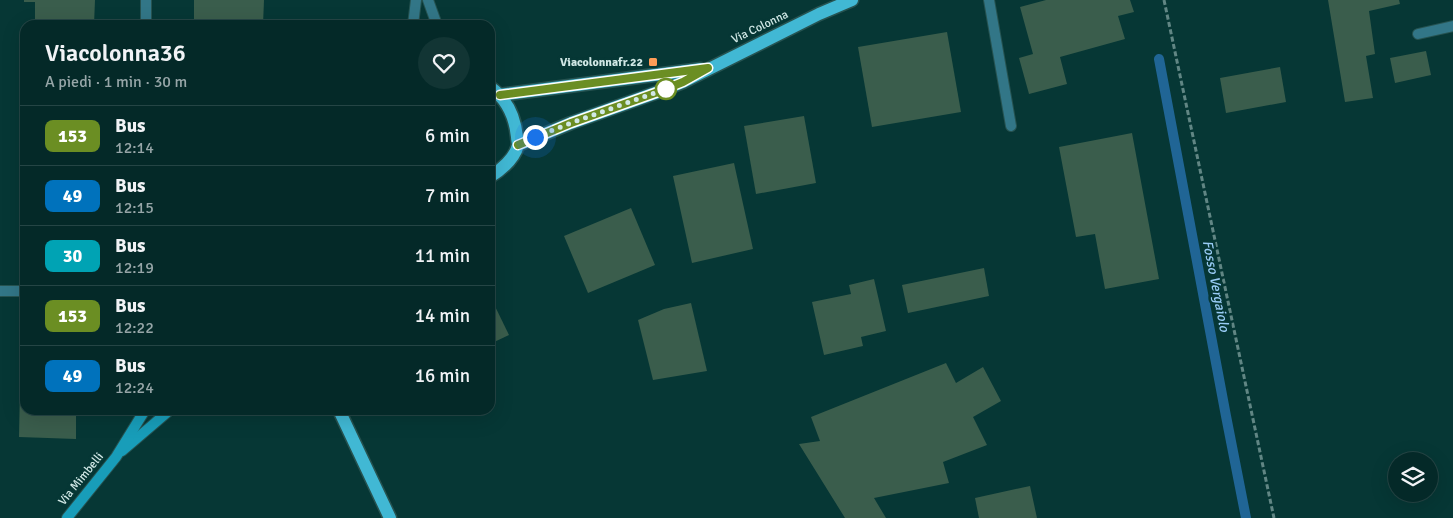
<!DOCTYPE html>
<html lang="it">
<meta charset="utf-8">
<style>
body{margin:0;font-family:Signika,sans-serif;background:#123534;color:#f1f3f6;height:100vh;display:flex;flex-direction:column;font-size:19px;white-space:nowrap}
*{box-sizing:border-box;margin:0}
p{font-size:16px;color:#97a6a8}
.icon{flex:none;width:28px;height:28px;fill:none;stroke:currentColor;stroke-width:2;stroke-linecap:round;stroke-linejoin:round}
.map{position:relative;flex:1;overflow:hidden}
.panel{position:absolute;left:20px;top:20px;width:475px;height:395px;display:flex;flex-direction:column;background:#042928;border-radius:15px;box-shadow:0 5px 20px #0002,0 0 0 1px #254545}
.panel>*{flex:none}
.badge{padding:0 10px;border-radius:8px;font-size:18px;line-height:32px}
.fabs{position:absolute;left:1388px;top:452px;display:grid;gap:10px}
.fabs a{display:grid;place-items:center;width:50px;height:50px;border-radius:50%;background:#042928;box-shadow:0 5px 20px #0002,0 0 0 1px #254545;font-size:25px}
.you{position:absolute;width:25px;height:25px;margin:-12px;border:4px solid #fff;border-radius:50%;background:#1a73e8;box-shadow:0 0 0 8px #1a73e833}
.map>.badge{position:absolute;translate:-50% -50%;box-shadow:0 0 0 2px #fff}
.round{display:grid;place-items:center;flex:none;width:52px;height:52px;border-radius:26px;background:#123534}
.summary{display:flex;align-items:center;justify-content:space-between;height:85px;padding:0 25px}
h1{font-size:24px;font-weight:600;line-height:38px}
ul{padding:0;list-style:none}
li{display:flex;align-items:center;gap:15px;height:60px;padding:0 25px;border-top:1px solid #254545}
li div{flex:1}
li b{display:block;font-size:19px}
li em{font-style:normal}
li .badge{min-width:55px;font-weight:700;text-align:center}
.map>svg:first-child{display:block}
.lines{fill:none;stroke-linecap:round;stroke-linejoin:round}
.stream{stroke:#206595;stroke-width:10}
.building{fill:#3a5d4c}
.service-casing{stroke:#265351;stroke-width:12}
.minor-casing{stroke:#265351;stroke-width:12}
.secondary-casing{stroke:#265351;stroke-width:12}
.primary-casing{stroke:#265351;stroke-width:15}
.path{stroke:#618684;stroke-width:3;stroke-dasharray:5 2.5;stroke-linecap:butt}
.service{stroke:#327687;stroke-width:10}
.minor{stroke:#327687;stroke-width:10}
.secondary{stroke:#189db9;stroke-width:10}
.primary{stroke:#41b8d4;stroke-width:12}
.line-casing{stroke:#fff;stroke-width:11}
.line{stroke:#6b8e23;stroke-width:8}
.walk{stroke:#d1e8e6;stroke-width:5;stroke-dasharray:0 9}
.poi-dot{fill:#fe9c57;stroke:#063735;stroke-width:2}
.stop-dot{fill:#fff;stroke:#6b8e23;stroke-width:2.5}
.labels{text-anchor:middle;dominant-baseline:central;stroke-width:5;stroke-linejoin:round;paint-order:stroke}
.street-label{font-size:12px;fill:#d1e8e6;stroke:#063735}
.poi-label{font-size:12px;font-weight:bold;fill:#d1e8e6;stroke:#063735;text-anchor:end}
.water-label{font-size:14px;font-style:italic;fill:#98cbf5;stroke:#063735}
</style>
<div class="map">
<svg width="1453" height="518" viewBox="0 0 1453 518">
<rect width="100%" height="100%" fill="#063735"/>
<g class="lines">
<!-- stream -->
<polyline class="stream" points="1159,59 1226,416 1246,518"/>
</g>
<!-- building -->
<g class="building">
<polygon points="24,0 95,0 94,25 35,25 35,2 24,2"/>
<polygon points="194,0 264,0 263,25 194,25"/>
<polygon points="1046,0 1130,0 1134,12 1118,16 1125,39 1060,57 1067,84 1029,94 1019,58 1033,54 1020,7"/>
<polygon points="1328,0 1399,0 1400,4 1369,11 1375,54 1366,56 1373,98 1345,102"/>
<polygon points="947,32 961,112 872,127 858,47"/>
<polygon points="1426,51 1431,75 1395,83 1390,58"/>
<polygon points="1280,67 1286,102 1226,113 1220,78"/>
<polygon points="804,116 816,183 756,194 744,126"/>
<polygon points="1132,133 1159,279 1105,289 1095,234 1076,237 1059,147"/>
<polygon points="734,163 753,249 692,263 673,176"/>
<polygon points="21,196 25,196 25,257 20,257"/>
<polygon points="631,208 655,265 588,293 564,236"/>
<polygon points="984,268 989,296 908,313 902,285"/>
<polygon points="874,279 886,331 861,337 863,346 824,355 812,302 851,294 849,285"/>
<polygon points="490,296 509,335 490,344"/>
<polygon points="691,303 707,371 653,380 638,320 664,309"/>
<polygon points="21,334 25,334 25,410 76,410 76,439 19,437"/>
<polygon points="946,363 956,383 983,367 1001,401 973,417 987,445 943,462 949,483 874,498 886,518 845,518 799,444 820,441 811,417"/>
<polygon points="1030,486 1037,518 979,518 975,498"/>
</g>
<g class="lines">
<!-- service casing -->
<g class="service-casing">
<g id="service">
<polyline points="989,0 1011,126"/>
<polyline points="1418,34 1453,26"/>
</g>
</g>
<!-- minor casing -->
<g class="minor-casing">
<g id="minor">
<polyline points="428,0 437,25"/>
<polyline points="146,25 146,0"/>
<polyline points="413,25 416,0"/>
<polyline points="0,291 25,291"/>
</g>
</g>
<!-- secondary casing -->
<g class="secondary-casing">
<g id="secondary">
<polyline points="122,451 170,410"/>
<polyline points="67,518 116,457 145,410"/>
</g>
</g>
<!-- primary casing -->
<g class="primary-casing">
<g id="primary">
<path d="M490,87C507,99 515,117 517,137C517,140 518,142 518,145C515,158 501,170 490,177"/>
<polyline points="499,95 701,69"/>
<polyline points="518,145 571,123 658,92 683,82 819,14 852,0"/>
<polyline points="339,410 390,518"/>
</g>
</g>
<!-- path -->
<polyline class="path" points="1164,0 1274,518"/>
<!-- service -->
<use href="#service" class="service"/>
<!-- minor -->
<use href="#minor" class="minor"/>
<!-- secondary -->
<use href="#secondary" class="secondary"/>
<!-- primary -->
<use href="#primary" class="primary"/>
</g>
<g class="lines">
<!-- line casing -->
<g class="line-casing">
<polyline id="line" points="500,95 708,68 683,82 658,92 571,123 518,145"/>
</g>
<!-- line -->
<use href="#line" class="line"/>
<!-- walk -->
<polyline class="walk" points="535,137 571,123 671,87 666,89"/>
</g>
<!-- markers -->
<rect class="poi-dot" x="648" y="57" width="10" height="10" rx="2.5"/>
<circle class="stop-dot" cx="666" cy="89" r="10"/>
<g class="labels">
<!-- street labels -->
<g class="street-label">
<text transform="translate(760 27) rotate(-26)">Via Colonna</text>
<text transform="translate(81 479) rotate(-51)">Via Mimbelli</text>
</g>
<!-- poi labels -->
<g class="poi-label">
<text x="643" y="62">Viacolonnafr.22</text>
</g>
<!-- water labels -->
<g class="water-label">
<text transform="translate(1216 286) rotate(79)">Fosso Vergaiolo</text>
</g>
</g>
</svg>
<div class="fabs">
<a><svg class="icon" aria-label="layers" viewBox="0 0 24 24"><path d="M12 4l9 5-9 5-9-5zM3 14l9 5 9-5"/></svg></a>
</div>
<div class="you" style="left:535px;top:137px"></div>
<section class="panel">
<div class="summary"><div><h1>Viacolonna36</h1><p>A piedi · 1 min · 30 m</p></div><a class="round"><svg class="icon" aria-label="heart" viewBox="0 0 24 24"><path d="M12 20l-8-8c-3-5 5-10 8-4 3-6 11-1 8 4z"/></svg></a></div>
<ul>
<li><span class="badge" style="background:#6b8e23;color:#fff">153</span><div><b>Bus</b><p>12:14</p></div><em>6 min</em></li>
<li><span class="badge" style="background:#0072bc;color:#fff">49</span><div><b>Bus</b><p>12:15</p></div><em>7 min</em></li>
<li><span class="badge" style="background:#00a3b4;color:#fff">30</span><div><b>Bus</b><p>12:19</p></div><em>11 min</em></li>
<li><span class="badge" style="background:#6b8e23;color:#fff">153</span><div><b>Bus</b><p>12:22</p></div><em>14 min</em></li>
<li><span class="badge" style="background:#0072bc;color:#fff">49</span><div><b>Bus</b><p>12:24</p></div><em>16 min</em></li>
</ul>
</section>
</div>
